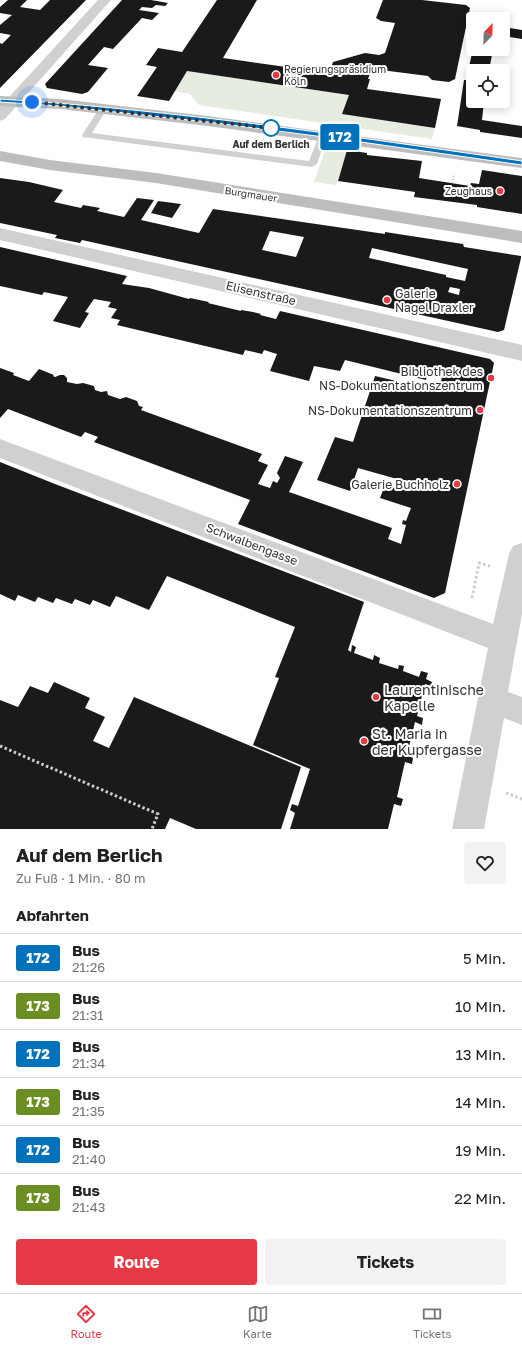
<!DOCTYPE html>
<html lang="de">
<meta charset="utf-8">
<style>
body{margin:0;font-family:"Golos Text",sans-serif;background:#f2f2f2;color:#202124;height:100vh;display:flex;flex-direction:column;font-size:15px;white-space:nowrap}
*{box-sizing:border-box;margin:0}
p{font-size:13px;color:#757577}
.icon{flex:none;width:22px;height:22px;fill:none;stroke:currentColor;stroke-width:2;stroke-linecap:round;stroke-linejoin:round}
.map{position:relative;height:829px;overflow:hidden}
.side{display:flex;flex-direction:column;background:#fff;flex:1}
.side>*{flex:none}
.badge{padding:0 8px;border-radius:3px;font-size:14px;line-height:26px}
.needle{width:26px;rotate:23deg}
.controls{position:absolute;left:466px;top:12px;display:grid;gap:8px}
.controls a{display:grid;place-items:center;width:44px;height:44px;border-radius:4px;background:#fff;box-shadow:0 2px 10px #0003;font-size:20px}
.you{position:absolute;width:20px;height:20px;margin:-10px;border:3px solid #fff;border-radius:50%;background:#1a73e8;box-shadow:0 0 0 6px #1a73e833}
.map>.badge{position:absolute;translate:-50% -50%;box-shadow:0 0 0 2px #fff}
h2{padding:0 16px;font-size:15px;line-height:36px}
.round{display:grid;place-items:center;flex:none;width:42px;height:42px;border-radius:4px;background:#f2f2f2}
.head{display:flex;align-items:center;justify-content:space-between;height:68px;padding:0 16px}
h1{font-size:19px;font-weight:700;line-height:30px}
.cta{display:flex;gap:8px;margin-top:auto;padding:8px 16px}
.cta a{flex:1;height:46px;border-radius:4px;background:#e63946;color:#fff;font-size:16px;font-weight:700;line-height:46px;text-align:center}
.cta a+a{background:#f2f2f2;color:#202124}
ul{padding:0;list-style:none}
li{display:flex;align-items:center;gap:12px;height:48px;padding:0 16px;border-top:1px solid #e0e0e0}
li div{flex:1}
li b{display:block;font-size:15px}
li em{font-style:normal}
li .badge{min-width:44px;font-weight:700;text-align:center}
.dock{display:flex;justify-content:space-around;align-items:center;height:56px;border-top:1px solid #e0e0e0;background:#fff;font-size:11px;color:#757577}
.dock a{display:grid;justify-items:center;gap:2px}
.dock .selected{color:#e63946}
.map>svg:first-child{display:block}
.green{fill:#e6ecdf}
.building{fill:#1a1a1a;fill-rule:evenodd}
.lines{fill:none;stroke-linecap:round;stroke-linejoin:round}
.path-far1{stroke:#cdcdcd;stroke-width:2;stroke-dasharray:1.5 1.5;stroke-linecap:butt}
.path{stroke:#cdcdcd;stroke-width:3;stroke-dasharray:2.5 2.5;stroke-linecap:butt}
.lane{fill:#d0d0d0;fill-rule:evenodd}
.street{fill:#d0d0d0;fill-rule:evenodd}
.secondary{fill:#bdbdbd;fill-rule:evenodd}
.line{fill:#0072bc;stroke:#fff}
.walk{stroke:#333;stroke-width:4;stroke-dasharray:0 7.2}
.poi-dot{fill:#e63946;stroke:#fff;stroke-width:1.5}
.stop-dot{fill:#fff;stroke:#0072bc;stroke-width:2}
.labels{text-anchor:middle;dominant-baseline:central;stroke-width:4;stroke-linejoin:round;paint-order:stroke}
.far-poi-label{font-size:10px;fill:#333;stroke:#fff;text-anchor:start}
.far-stop-label{font-size:10px;font-weight:bold;fill:#333;stroke:#fff}
.far-street-label{font-size:10px;fill:#333;stroke:#fff}
.street-label{font-size:12px;fill:#333;stroke:#fff}
.poi-label{font-size:12px;fill:#333;stroke:#fff;text-anchor:end}
.near-poi-label{font-size:14px;fill:#333;stroke:#fff;text-anchor:start}
</style>
<div class="map">
<svg width="522" height="829" viewBox="0 0 522 829">
<rect width="100%" height="100%" fill="#fff"/>
<!-- green -->
<g class="green">
<polygon points="187,71 349,95 435,128 432,139 199,105 190,94 174,91"/>
<polygon points="326,148 347,150 336,185 314,182"/>
</g>
<!-- building -->
<g class="building">
<polygon points="8,0 27,0 20,7 40,10 50,0 86,0 0,88 0,43 2,44 11,35 0,33 0,25 12,15 0,13 0,7"/>
<polygon points="122,0 151,0 168,3 165,6 156,5 152,8 142,7 139,10 159,13 152,20 142,18 113,49 104,47 88,65 108,68 88,92 82,94 47,88 45,84"/>
<polygon points="217,0 257,0 223,58 329,73 333,62 365,53 379,55 385,53 395,23 381,21 376,18 383,0 422,0 466,5 470,8 455,79 449,82 432,80 428,76 381,70 370,74 368,79 370,79 367,89 441,99 435,128 342,114 349,95 187,71 169,101 137,96 157,67 146,65 158,48 182,52"/>
<polygon points="503,27 522,30 522,39 503,36"/>
<polygon points="473,49 493,49 489,71 473,71 473,101 484,101 482,120 522,126 522,138 480,132 480,130 457,126 464,80 466,80"/>
<polygon points="347,150 367,153 367,155 422,161 419,178 470,186 471,183 479,184 482,170 522,176 522,214 477,207 477,205 414,197 415,192 338,181"/>
<path d="M0,178L29,182L63,190L54,202L81,208L83,205L100,208L97,211L124,217L137,198L154,200L141,220L199,233L213,209L385,234V232L463,244L464,247L521,256V258L504,330L498,332L82,240L80,243L55,238L57,235L0,223ZM270,231L304,237L296,257L262,250ZM372,248L468,269L465,281L446,277V275L369,258ZM450,287L460,289L459,295L448,292Z"/>
<polygon points="158,201 181,204 172,218 151,213"/>
<polygon points="0,247 127,276 122,284 149,288 189,299 190,298 209,302 208,303 241,311 241,310 253,312 261,314 260,315 276,319 280,311 490,359 494,363 445,593 434,598 238,524 250,500 94,442 98,437 85,432 81,437 8,409 0,418 0,368 14,373 13,375 29,381 39,369 54,375 53,376 55,377 60,375 64,375 67,378 67,382 77,384 83,383 94,386 95,390 101,392 107,391 108,395 120,399 126,397 137,401 139,406 143,407 141,410 262,454 258,461 268,465 258,484 270,488 273,481 277,483 280,478 277,473 285,456 303,462 289,492 392,528 388,539 401,544 406,525 402,524 403,520 406,521 411,508 380,498 385,485 402,490 404,481 358,468 350,491 317,480 335,437 353,442 375,376 439,391 442,377 427,373 426,380 345,360 340,371 314,366 309,381 270,371 277,354 264,350 262,354 245,350 243,355 117,325 120,320 111,318 117,309 108,307 111,302 94,299 85,312 89,313 80,328 53,321 68,297 44,292 42,295 0,286"/>
<polygon points="0,462 55,484 364,602 348,650 351,652 352,645 356,647 354,653 373,660 374,655 380,658 379,663 398,669 399,665 404,666 403,671 419,677 421,671 428,673 426,679 432,682 431,686 425,684 417,716 423,718 422,725 415,722 407,755 413,758 412,764 405,762 397,797 403,799 401,806 394,804 388,829 290,829 295,813 290,810 292,804 298,806 310,769 253,745 279,678 275,677 295,627 167,576 149,610 116,596 110,607 93,600 90,605 75,599 72,604 56,598 53,603 38,597 35,602 18,595 15,601 0,594"/>
<polygon points="54,682 90,698 85,708 105,717 93,741 109,748 134,697 301,767 281,829 196,829 170,818 165,829 0,829 0,700 18,707 30,686 48,693"/>
</g>
<g class="lines">
<!-- path-far1 -->
<polyline class="path-far1" points="452,183 454,174"/>
<!-- path -->
<g class="path">
<polyline points="472,598 479,563 490,566"/>
<polyline points="0,746 158,814 152,829"/>
<polyline points="506,793 522,799"/>
</g>
<!-- lane -->
<polygon class="lane" points="103,106 107,109 92,133 309,161 320,133 323,132 327,135 317,164 312,167 83,137 82,135 99,109"/>
<!-- street -->
<g class="street">
<polygon points="98,0 111,0 5,119 0,121 0,107"/>
<polygon points="0,228 522,345 522,361 0,240"/>
<polygon points="0,439 493,624 509,554 513,546 522,543 522,614 508,692 522,697 522,725 504,718 484,829 452,829 488,648 0,458"/>
</g>
<!-- secondary -->
<g class="secondary">
<polygon points="0,96 60,99 208,116 522,158 522,168 208,126 60,109 0,106"/>
<polygon points="0,151 50,160 156,173 522,231 522,243 156,183 50,170 0,161"/>
</g>
</g>
<!-- line -->
<path class="line" d="M0,99C175,110 349,136 522,161V165L347,140L208,122L60,106L0,102Z"/>
<g class="lines">
<!-- walk -->
<polyline class="walk" points="32,102 271,128"/>
</g>
<!-- markers -->
<g class="poi-dot">
<circle cx="276" cy="75" r="4"/>
<circle cx="500" cy="191" r="4"/>
<circle cx="387" cy="300" r="4"/>
<circle cx="491" cy="378" r="4"/>
<circle cx="480" cy="410" r="4"/>
<circle cx="457" cy="484" r="4"/>
<circle cx="376" cy="697" r="4"/>
<circle cx="364" cy="741" r="4"/>
</g>
<circle class="stop-dot" cx="271" cy="128" r="8"/>
<g class="labels">
<!-- far-poi labels -->
<g class="far-poi-label">
<text x="284" y="69">Regierungspräsidium<tspan x="284" dy="12">Köln</tspan></text>
<text x="492" y="191" text-anchor="end">Zeughaus</text>
</g>
<!-- far-stop labels -->
<g class="far-stop-label">
<text x="271" y="144">Auf dem Berlich</text>
</g>
<!-- far-street labels -->
<g class="far-street-label">
<text transform="translate(251 194) rotate(9)">Burgmauer</text>
</g>
<!-- street labels -->
<g class="street-label">
<text transform="translate(261 293) rotate(13)">Elisenstraße</text>
<text transform="translate(252 544) rotate(21)">Schwalbengasse</text>
</g>
<!-- poi labels -->
<g class="poi-label">
<text x="395" y="293" text-anchor="start">Galerie<tspan x="395" dy="14">Nagel Draxler</tspan></text>
<text x="483" y="371">Bibliothek des<tspan x="483" dy="14">NS-Dokumentationszentrum</tspan></text>
<text x="472" y="410">NS-Dokumentationszentrum</text>
<text x="449" y="484">Galerie Buchholz</text>
</g>
<!-- near-poi labels -->
<g class="near-poi-label">
<text x="384" y="689">Laurentinische<tspan x="384" dy="16">Kapelle</tspan></text>
<text x="372" y="733">St. Maria in<tspan x="372" dy="16">der Kupfergasse</tspan></text>
</g>
</g>
</svg>
<div class="controls">
<a><svg class="needle" viewBox="-14 -14 28 28"><path d="M0-13l5 13h-10z" fill="#e53935"/><path d="M0 13l5-13h-10z" fill="#757577"/></svg></a>
<a><svg class="icon" aria-label="locate" viewBox="0 0 24 24"><circle cx="12" cy="12" r="6"/><path d="M12 2v4M12 18v4M2 12h4M18 12h4"/></svg></a>
</div>
<div class="you" style="left:32px;top:102px"></div>
<b class="badge" style="left:340px;top:137px;background:#0072bc;color:#fff">172</b>
</div>
<section class="side">
<div class="head"><div><h1>Auf dem Berlich</h1><p>Zu Fuß · 1 Min. · 80 m</p></div><a class="round"><svg class="icon" aria-label="heart" viewBox="0 0 24 24"><path d="M12 20l-8-8c-3-5 5-10 8-4 3-6 11-1 8 4z"/></svg></a></div>
<h2>Abfahrten</h2>
<ul>
<li><span class="badge" style="background:#0072bc;color:#fff">172</span><div><b>Bus</b><p>21:26</p></div><em>5 Min.</em></li>
<li><span class="badge" style="background:#6b8e23;color:#fff">173</span><div><b>Bus</b><p>21:31</p></div><em>10 Min.</em></li>
<li><span class="badge" style="background:#0072bc;color:#fff">172</span><div><b>Bus</b><p>21:34</p></div><em>13 Min.</em></li>
<li><span class="badge" style="background:#6b8e23;color:#fff">173</span><div><b>Bus</b><p>21:35</p></div><em>14 Min.</em></li>
<li><span class="badge" style="background:#0072bc;color:#fff">172</span><div><b>Bus</b><p>21:40</p></div><em>19 Min.</em></li>
<li><span class="badge" style="background:#6b8e23;color:#fff">173</span><div><b>Bus</b><p>21:43</p></div><em>22 Min.</em></li>
</ul>
<div class="cta"><a>Route</a><a>Tickets</a></div>
</section>
<nav class="dock">
<a class="selected"><svg class="icon" aria-label="directions" viewBox="0 0 24 24"><path d="M12 3l9 9-9 9-9-9zM9 14v-3h6M13 9l2 2-2 2"/></svg>Route</a>
<a><svg class="icon" aria-label="map" viewBox="0 0 24 24"><path d="M3 6l6-2 6 2 6-2v14l-6 2-6-2-6 2zM9 4v14M15 6v14"/></svg>Karte</a>
<a><svg class="icon" aria-label="tickets" viewBox="0 0 24 24"><path d="M3 7h18v10H3zM15 7v10"/></svg>Tickets</a>
</nav>
